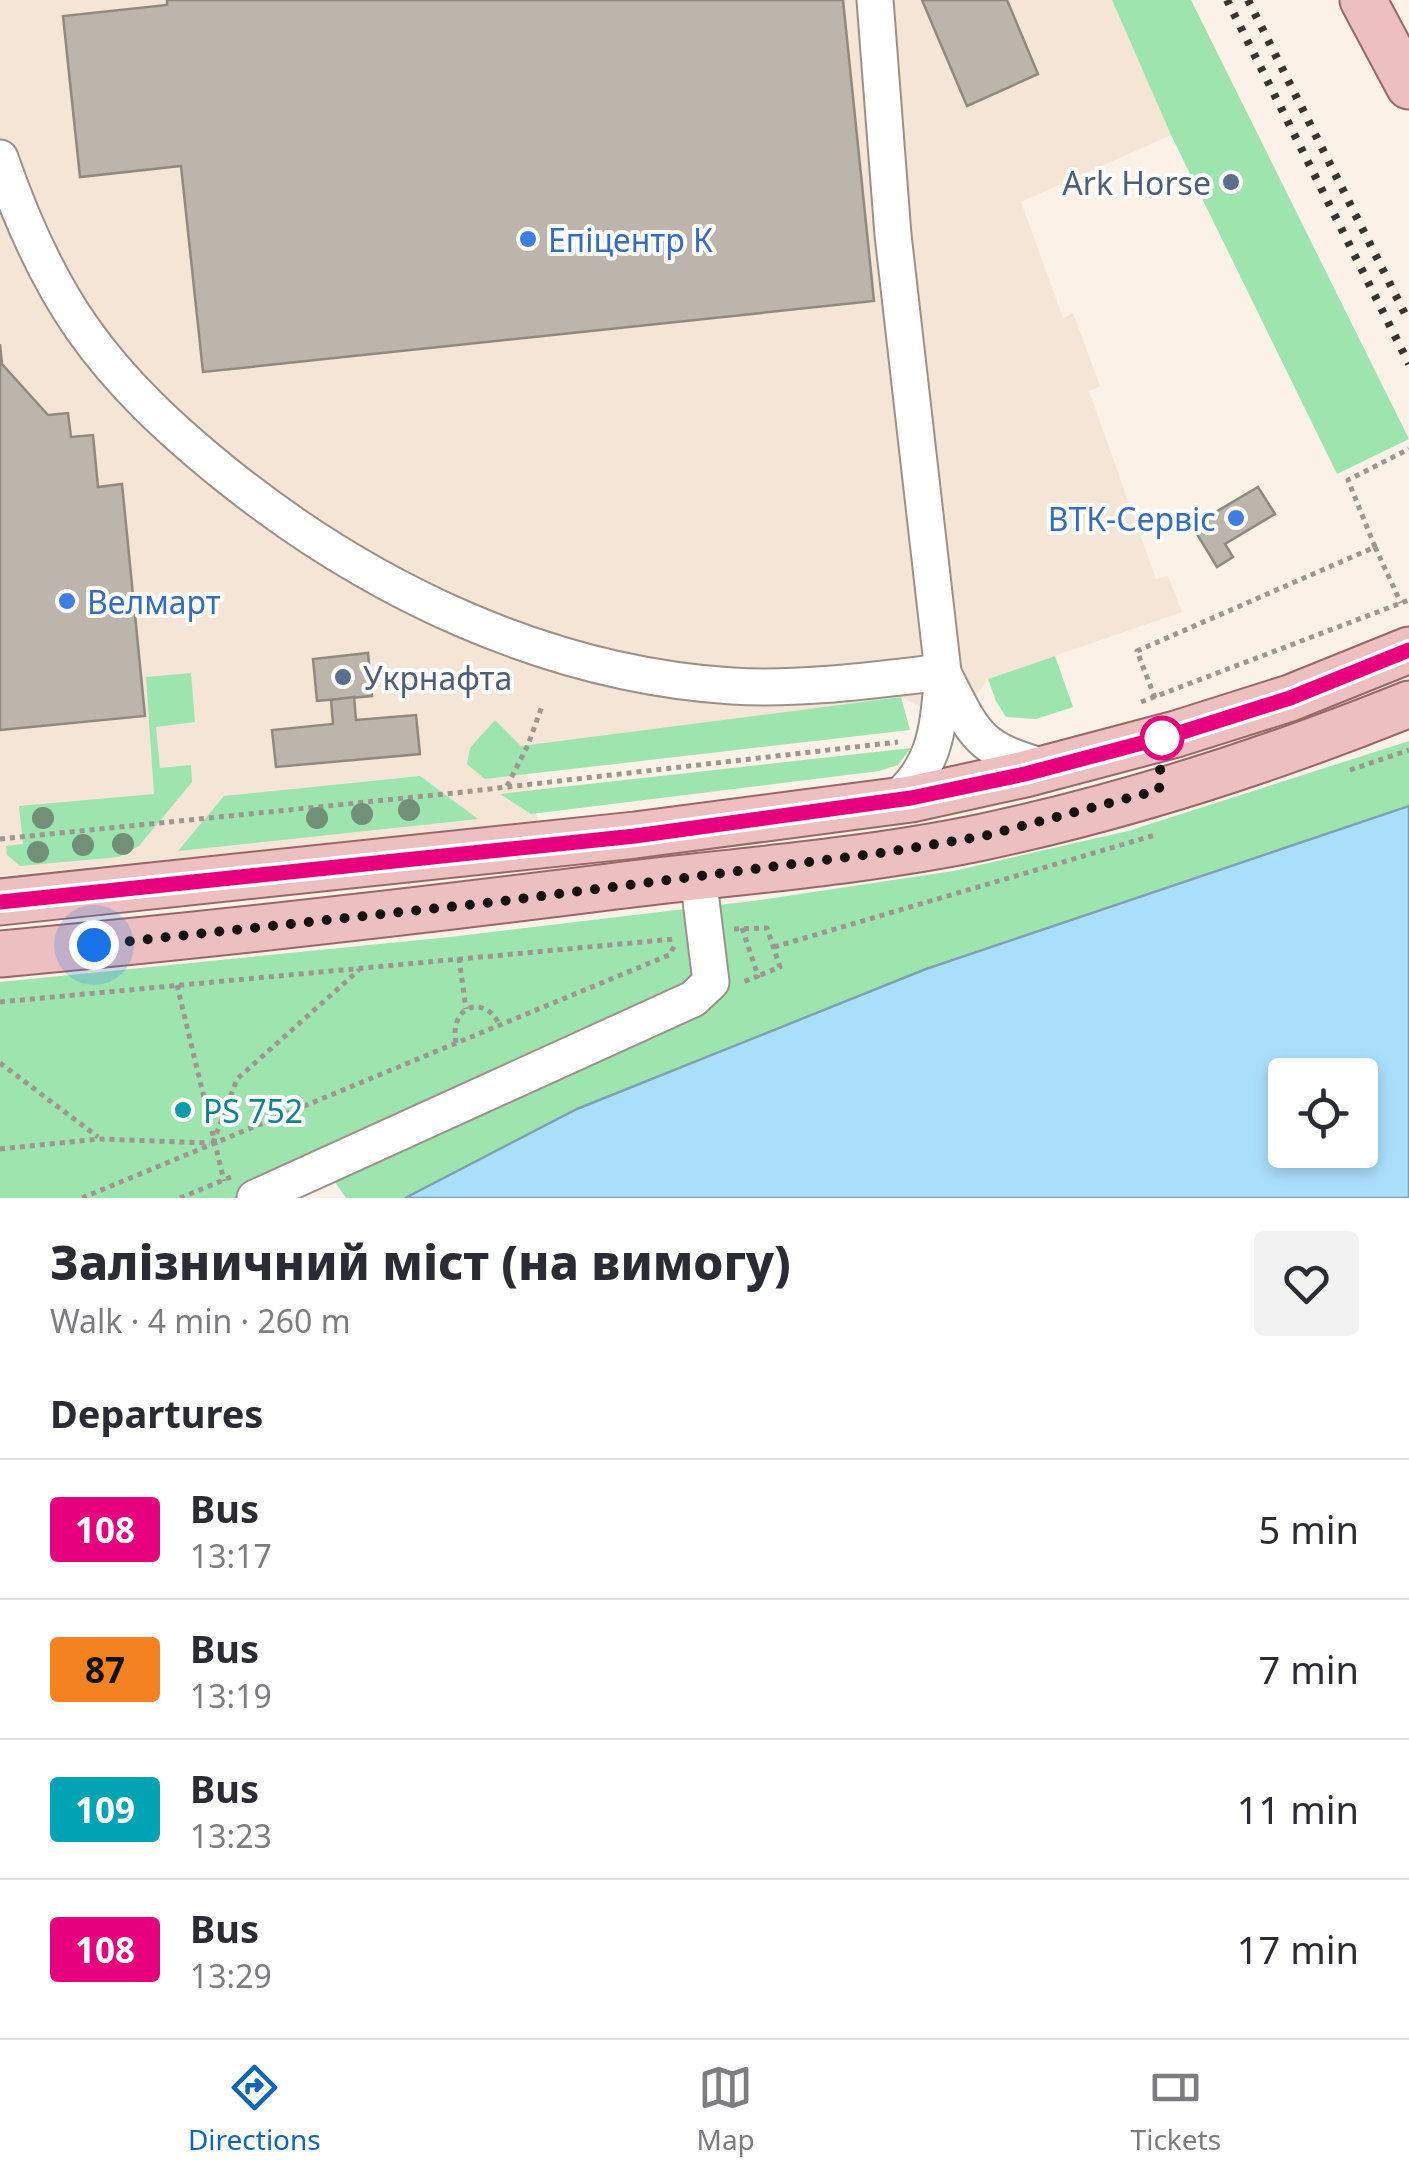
<!DOCTYPE html>
<meta charset="utf-8">
<style>
body{margin:0;font-family:"Noto Sans",sans-serif;background:#f2f2f3;color:#2b2b33;height:100vh;display:flex;flex-direction:column;font-size:38px;white-space:nowrap}
*{box-sizing:border-box;margin:0}
p{font-size:32px;color:#7c7c81}
.icon{flex:none;width:55px;height:55px;fill:none;stroke:currentColor;stroke-width:2;stroke-linecap:round;stroke-linejoin:round}
.map{position:relative;height:1198px;overflow:hidden}
.details{display:flex;flex-direction:column;background:#fff;flex:1}
.details>*{flex:none}
.badge{padding:0 20px;border-radius:8px;font-size:35px;line-height:65px}
.fabs{position:absolute;left:1268px;top:1058px;display:grid;gap:20px}
.fabs a{display:grid;place-items:center;width:110px;height:110px;border-radius:10px;background:#fff;box-shadow:0 5px 15px #0003;font-size:50px}
.you{position:absolute;width:50px;height:50px;margin:-25px;border:8px solid #fff;border-radius:50%;background:#1a73e8;box-shadow:0 0 0 15px #1a73e833}
.map>.badge{position:absolute;translate:-50% -50%;box-shadow:0 0 0 5px #fff}
h2{padding:0 50px;font-size:38px;line-height:90px}
.round{display:grid;place-items:center;flex:none;width:105px;height:105px;border-radius:10px;background:#f2f2f3}
.overview{display:flex;align-items:center;justify-content:space-between;height:170px;padding:0 50px}
h1{font-size:48px;font-weight:800;line-height:75px}
ul{padding:0;list-style:none}
li{display:flex;align-items:center;gap:30px;height:140px;padding:0 50px;border-top:2px solid #e1e1e2}
li div{flex:1}
li b{display:block;font-size:38px}
li em{font-style:normal}
li .badge{min-width:110px;font-weight:700;text-align:center}
.menu{display:flex;justify-content:space-around;align-items:center;height:140px;border-top:2px solid #e1e1e2;background:#fff;font-size:28px;color:#7c7c81}
.menu a{display:grid;justify-items:center;gap:5px}
.menu .current{color:#1166b4}
.map>svg:first-child{display:block}
.built{fill:#f5e5d6}
.green{fill:#9ee4af}
.water{fill:#aadffb;stroke:#7ea2b4;stroke-width:2.5;fill-rule:evenodd}
.building{fill:#bdb5ab;stroke:#91897f;stroke-width:2.5}
.lines{fill:none;stroke-linecap:round;stroke-linejoin:round}
.minor-casing{stroke:#9b9189;stroke-width:39}
.major-casing{stroke:#996767;stroke-width:49}
.path{stroke:#9e9790;stroke-width:5;stroke-dasharray:5 5;stroke-linecap:butt}
.minor{stroke:#fff;stroke-width:35}
.major{stroke:#ecbfc0;stroke-width:45}
.rail{stroke:#38342f;stroke-width:8;stroke-dasharray:5 10;stroke-linecap:butt}
.tree{fill:#728f77}
.line-casing{stroke:#fff;stroke-width:22}
.line{stroke:#e6007e;stroke-width:15}
.walk{stroke:#16130f;stroke-width:10;stroke-dasharray:0 18}
.service-dot{fill:#5c6f8a;stroke:#fff;stroke-width:4}
.shop-dot{fill:#3f7fe0;stroke:#fff;stroke-width:4}
.stop-dot{fill:#fff;stroke:#e6007e;stroke-width:5}
.culture-dot{fill:#0f9aa8;stroke:#fff;stroke-width:4}
.labels{text-anchor:middle;dominant-baseline:central;stroke-width:8;stroke-linejoin:round;paint-order:stroke}
.service-label{font-size:32px;fill:#4e5e75;stroke:#fff;text-anchor:end}
.shop-label{font-size:32px;fill:#366cbe;stroke:#fff;text-anchor:start}
.culture-label{font-size:32px;fill:#0d838f;stroke:#fff;text-anchor:start}
</style>
<div class="map">
<svg width="1409" height="1198" viewBox="0 0 1409 1198">
<rect width="100%" height="100%" fill="#fbf1e7"/>
<!-- built -->
<polygon class="built" points="0,0 1112,0 1171,135 1021,202 1063,318 1073,313 1100,386 1089,391 1156,579 1168,576 1182,612 988,679 975,697 956,708 943,711 920,707 901,697 521,747 538,822 0,876"/>
<!-- green -->
<g class="green">
<polygon points="1112,0 1191,0 1409,439 1337,474 1171,135"/>
<polygon points="1055,656 1073,707 1036,719 1006,717 996,701 988,679"/>
<polygon points="191,673 195,722 156,727 160,768 191,765 192,782 139,846 119,857 20,866 7,855 6,846 23,844 19,806 154,794 146,677"/>
<polygon points="901,697 910,730 485,779 467,764 470,748 495,720 521,746"/>
<polygon points="1409,741 1409,806 926,969 577,1109 405,1198 346,1198 315,1154 259,1177 267,1198 0,1198 0,982 450,937 761,900 953,871 1128,831"/>
<polygon points="911,748 898,765 879,771 531,814 500,794"/>
<polygon points="420,776 478,819 178,851 224,796"/>
</g>
<!-- water -->
<path class="water" d="M1409,806V1198H405L577,1109L926,969ZM1285,1075H1360V1150H1285Z"/>
<!-- building -->
<g class="building">
<polygon points="167,0 843,0 874,301 203,372 181,166 80,177 63,16 167,5"/>
<polygon points="922,0 1007,0 1038,74 967,106"/>
<polygon points="0,344 2,364 48,415 68,413 71,437 93,435 98,487 122,484 145,716 0,730"/>
<polygon points="1258,487 1275,514 1225,544 1233,557 1217,567 1192,526"/>
<polygon points="368,653 372,696 317,701 313,659"/>
<polygon points="354,697 356,720 416,715 420,754 276,767 272,730 333,724 331,700"/>
</g>
<g class="lines">
<!-- minor casing -->
<g class="minor-casing">
<g id="minor">
<path d="M875,0L893,235L943,672C938,725 938,765 894,801"/>
<path d="M0,158C20,216 47,278 82,328C121,384 171,430 224,473C368,589 545,674 732,686C803,690 873,680 943,672"/>
<path d="M943,673C975,736 977,749 1048,768"/>
<polyline points="255,1198 693,999 711,982 698,876"/>
</g>
</g>
<!-- major casing -->
<g class="major-casing">
<g id="major">
<polyline points="1363,0 1409,86"/>
<polyline points="0,902 635,835 911,799 1025,774 1176,734 1290,698 1409,650"/>
<path d="M0,954C206,935 411,912 616,886C738,871 863,862 983,837C1128,806 1273,759 1409,704"/>
</g>
</g>
<!-- path -->
<g class="path">
<polyline points="1375,547 1348,480 1409,449"/>
<polyline points="1155,698 1137,651 1375,547 1401,603"/>
<polyline points="1141,702 1409,600"/>
<polyline points="1350,770 1409,750"/>
<polyline points="507,786 528,745 542,706"/>
<polyline points="0,839 446,794 898,742"/>
<polyline points="742,928 758,976 743,982"/>
<polyline points="734,929 767,928 780,967 758,976"/>
<polyline points="774,947 1155,835"/>
<polyline points="459,958 466,1009"/>
<polyline points="177,985 224,1181"/>
<polyline points="0,1002 674,939"/>
<path d="M456,1043C449,1004 485,995 499,1024"/>
<polyline points="0,1063 98,1137"/>
<polyline points="213,1143 237,1079 359,970"/>
<polyline points="0,1149 100,1139 210,1143"/>
<polyline points="82,1198 669,955 675,945"/>
<polyline points="180,1198 231,1177"/>
</g>
<!-- minor -->
<use href="#minor" class="minor"/>
<!-- major -->
<use href="#major" class="major"/>
<!-- rail -->
<g class="rail">
<polyline points="1227,0 1409,364"/>
<polyline points="1248,0 1409,322"/>
</g>
</g>
<!-- trees -->
<g class="tree">
<circle cx="409" cy="810" r="11"/>
<circle cx="362" cy="814" r="11"/>
<circle cx="43" cy="818" r="11"/>
<circle cx="317" cy="818" r="11"/>
<circle cx="123" cy="844" r="11"/>
<circle cx="83" cy="845" r="11"/>
<circle cx="38" cy="852" r="11"/>
</g>
<g class="lines">
<!-- line casing -->
<g class="line-casing">
<polyline id="line" points="0,902 635,836 911,798 1025,774 1176,734 1290,698 1409,650"/>
</g>
<!-- line -->
<use href="#line" class="line"/>
<!-- walk -->
<polyline class="walk" points="94,945 495,902 888,852 984,836 1159,790 1162,738"/>
</g>
<!-- markers -->
<g class="service-dot">
<circle cx="1231" cy="182" r="10"/>
<circle cx="343" cy="677" r="10"/>
</g>
<g class="shop-dot">
<circle cx="528" cy="239" r="10"/>
<circle cx="1236" cy="518" r="10"/>
<circle cx="67" cy="601" r="10"/>
</g>
<circle class="stop-dot" cx="1162" cy="738" r="20"/>
<circle class="culture-dot" cx="183" cy="1110" r="10"/>
<g class="labels">
<!-- service labels -->
<g class="service-label">
<text x="1211" y="182">Ark Horse</text>
<text x="363" y="677" text-anchor="start">Укрнафта</text>
</g>
<!-- shop labels -->
<g class="shop-label">
<text x="548" y="239">Епіцентр К</text>
<text x="1216" y="518" text-anchor="end">ВТК-Сервіс</text>
<text x="87" y="601">Велмарт</text>
</g>
<!-- culture labels -->
<g class="culture-label">
<text x="203" y="1110">PS 752</text>
</g>
</g>
</svg>
<div class="fabs">
<a><svg class="icon" aria-label="locate" viewBox="0 0 24 24"><circle cx="12" cy="12" r="6"/><path d="M12 2v4M12 18v4M2 12h4M18 12h4"/></svg></a>
</div>
<div class="you" style="left:94px;top:945px"></div>
</div>
<section class="details">
<div class="overview"><div><h1>Залізничний міст (на вимогу)</h1><p>Walk · 4 min · 260 m</p></div><a class="round"><svg class="icon" aria-label="heart" viewBox="0 0 24 24"><path d="M12 20l-8-8c-3-5 5-10 8-4 3-6 11-1 8 4z"/></svg></a></div>
<h2>Departures</h2>
<ul>
<li><span class="badge" style="background:#e6007e;color:#fff">108</span><div><b>Bus</b><p>13:17</p></div><em>5 min</em></li>
<li><span class="badge" style="background:#f58220;color:#111">87</span><div><b>Bus</b><p>13:19</p></div><em>7 min</em></li>
<li><span class="badge" style="background:#00a3b4;color:#fff">109</span><div><b>Bus</b><p>13:23</p></div><em>11 min</em></li>
<li><span class="badge" style="background:#e6007e;color:#fff">108</span><div><b>Bus</b><p>13:29</p></div><em>17 min</em></li>
</ul>
</section>
<nav class="menu">
<a class="current"><svg class="icon" aria-label="directions" viewBox="0 0 24 24"><path d="M12 3l9 9-9 9-9-9zM9 14v-3h6M13 9l2 2-2 2"/></svg>Directions</a>
<a><svg class="icon" aria-label="map" viewBox="0 0 24 24"><path d="M3 6l6-2 6 2 6-2v14l-6 2-6-2-6 2zM9 4v14M15 6v14"/></svg>Map</a>
<a><svg class="icon" aria-label="tickets" viewBox="0 0 24 24"><path d="M3 7h18v10H3zM15 7v10"/></svg>Tickets</a>
</nav>
